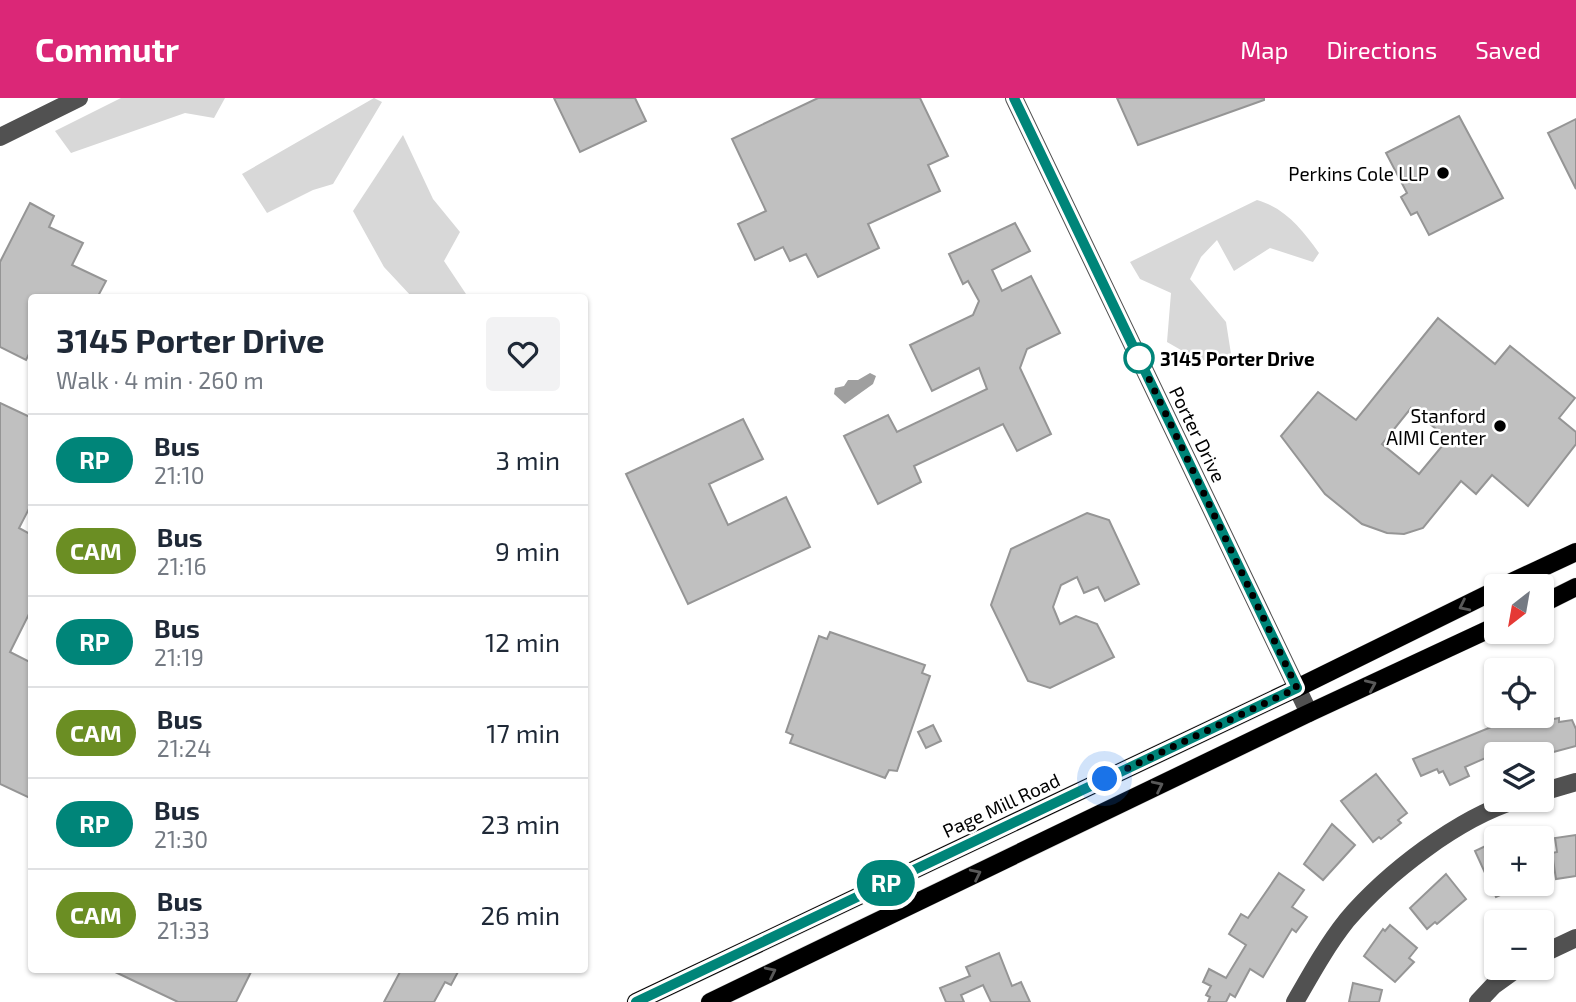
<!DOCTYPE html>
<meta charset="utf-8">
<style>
body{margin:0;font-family:"Exo 2",sans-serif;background:#f2f2f3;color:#1f2937;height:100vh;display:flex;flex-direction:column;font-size:26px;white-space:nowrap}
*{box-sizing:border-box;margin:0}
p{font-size:23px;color:#747a83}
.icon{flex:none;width:38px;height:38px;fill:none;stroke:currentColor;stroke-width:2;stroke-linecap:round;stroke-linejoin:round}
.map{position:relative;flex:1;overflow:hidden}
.sheet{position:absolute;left:28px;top:196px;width:560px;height:679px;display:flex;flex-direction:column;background:#fff;border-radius:7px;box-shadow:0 2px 5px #0004}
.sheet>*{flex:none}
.badge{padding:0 14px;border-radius:23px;font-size:24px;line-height:46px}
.needle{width:46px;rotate:211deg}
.tools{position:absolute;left:1484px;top:476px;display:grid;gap:14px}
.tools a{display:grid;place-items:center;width:70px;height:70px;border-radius:7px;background:#fff;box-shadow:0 2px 5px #0004;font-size:35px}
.you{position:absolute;width:35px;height:35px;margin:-18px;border:5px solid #fff;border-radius:50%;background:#1a73e8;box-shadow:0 0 0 10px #1a73e833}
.map>.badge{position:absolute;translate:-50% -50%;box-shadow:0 0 0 4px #fff}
.round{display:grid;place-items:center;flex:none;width:74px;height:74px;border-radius:7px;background:#f2f2f3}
.headline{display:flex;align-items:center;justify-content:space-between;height:119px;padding:0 28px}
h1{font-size:33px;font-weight:700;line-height:52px}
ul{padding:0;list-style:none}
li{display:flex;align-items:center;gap:21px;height:91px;padding:0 28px;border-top:2px solid #e0e1e3}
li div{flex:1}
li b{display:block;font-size:26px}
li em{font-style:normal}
li .badge{min-width:77px;font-weight:700;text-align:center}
header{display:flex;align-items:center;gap:42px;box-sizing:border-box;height:98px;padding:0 35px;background:#db2777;color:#fff}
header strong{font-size:33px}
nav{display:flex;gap:38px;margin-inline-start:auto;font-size:24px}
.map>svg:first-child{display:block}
.green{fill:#d8d8d8}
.water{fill:#9f9f9f}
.building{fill:#c0c0c0;stroke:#959595;stroke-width:2;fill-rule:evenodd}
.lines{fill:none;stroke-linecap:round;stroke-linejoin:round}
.major-casing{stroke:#dbdbdb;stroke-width:19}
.minor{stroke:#515151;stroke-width:18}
.major{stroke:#000;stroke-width:18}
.oneway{stroke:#595959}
.line-casing{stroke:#fff;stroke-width:16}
.line{stroke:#008579;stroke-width:10}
.walk{stroke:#000;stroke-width:7;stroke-dasharray:0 12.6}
.poi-dot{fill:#000;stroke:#fff;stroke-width:2.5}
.stop-dot{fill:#fff;stroke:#008579;stroke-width:3.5}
.labels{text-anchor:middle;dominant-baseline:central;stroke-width:5;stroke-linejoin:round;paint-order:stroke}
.poi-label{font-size:19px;fill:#000;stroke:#fff;text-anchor:end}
.stop-label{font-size:19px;font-weight:bold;fill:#000;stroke:#fff;text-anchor:start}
.street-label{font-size:19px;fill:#000;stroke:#fff}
</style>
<header>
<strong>Commutr</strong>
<nav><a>Map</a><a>Directions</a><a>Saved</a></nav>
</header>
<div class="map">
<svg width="1576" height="904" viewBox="0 0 1576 904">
<rect width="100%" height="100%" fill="#fff"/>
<!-- green -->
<g class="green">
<polygon points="121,0 225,0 214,20 185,15 71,55 55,33"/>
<polygon points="374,0 382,4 333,86 313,92 267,115 242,76"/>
<polygon points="403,37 433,101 460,134 444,163 468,199 412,199 384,169 353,113"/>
<path d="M1257,102C1285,110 1302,131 1319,155L1313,164L1270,150L1234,173L1217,142L1201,159L1190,181L1226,224L1231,256L1200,263L1167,244L1171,195L1140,181L1130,164Z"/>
</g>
<!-- water -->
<polygon class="water" points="870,275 876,278 873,286 845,306 834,296 835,290 844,288 848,282 858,282"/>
<!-- building -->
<g class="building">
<polygon points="554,0 635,0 646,23 580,54"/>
<polygon points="818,0 920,0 948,58 928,67 940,93 868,126 879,150 818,179 806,156 790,163 783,149 755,162 738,126 766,113 732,41"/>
<polygon points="1117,0 1264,0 1264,2 1138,47"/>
<polygon points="1459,18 1503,100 1429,137 1417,114 1411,117 1401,99 1407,95 1386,55"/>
<polygon points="1576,21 1576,91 1548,35"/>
<polygon points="30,105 54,118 49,129 83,145 72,167 106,183 97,200 32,200 32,250 26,262 0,249 0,164"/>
<polygon points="1015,125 1030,153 992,172 1002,193 1031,178 1060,235 1027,251 1020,270 1051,336 1017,353 1003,326 914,368 921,384 878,406 844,338 888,317 897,334 987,291 979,270 932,293 910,247 973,217 979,203 968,183 963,186 949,156"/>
<path d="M1438,220L1495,266L1510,248L1575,300L1559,320L1576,334V346L1528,408L1492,377L1476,396L1461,383L1423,430L1404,436L1387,435L1362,426L1325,396L1281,338L1318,294L1356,322ZM1411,310L1448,341L1419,376L1382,346Z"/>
<polygon points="0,305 32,320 32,405 19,430 32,437 32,510 10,554 32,565 32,701 0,686"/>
<polygon points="743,321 763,361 709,386 728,427 786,399 810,449 688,506 626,376"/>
<polygon points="1087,415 1109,422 1139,486 1105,503 1098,489 1084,495 1077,479 1061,487 1053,509 1060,526 1076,518 1097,526 1114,559 1050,590 1028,583 991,507 1011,451"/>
<polygon points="830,534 925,567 922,575 930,578 897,673 889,672 885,680 790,645 793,637 786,634 819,538 827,541"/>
<polygon points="1518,618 1523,627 1559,620 1559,624 1572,622 1576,631 1576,648 1546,656 1544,648 1524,656 1508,656 1506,651 1465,669 1469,678 1450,687 1443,673 1439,675 1437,671 1421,678 1413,661"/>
<polygon points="933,627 941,643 926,650 918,634"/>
<polygon points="1376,676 1407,715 1398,722 1401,725 1381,741 1379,739 1373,744 1341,703"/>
<polygon points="1332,726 1355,747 1323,782 1304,766"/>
<polygon points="1576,737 1576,778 1556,781 1552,755 1557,754 1555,740"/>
<polygon points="1496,743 1496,786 1525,786 1496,799 1475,753"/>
<polygon points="1279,775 1304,792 1292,809 1307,819 1296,834 1292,831 1263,879 1250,871 1235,899 1230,896 1226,904 1208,904 1210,899 1206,897 1211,888 1203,884 1209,871 1226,880 1246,847 1229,836 1241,816 1248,820"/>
<polygon points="1446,776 1466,801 1437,826 1435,824 1427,831 1410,810"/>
<polygon points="1390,827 1417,850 1409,860 1414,864 1395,884 1364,858 1383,831 1385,833"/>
<polygon points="999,855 1012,888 1021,884 1030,904 991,904 983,887 961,897 964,904 946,904 940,890 970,878 966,869"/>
<polygon points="111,872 252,872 236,904 178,904"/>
<polygon points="401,872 459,872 451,887 445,884 434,904 384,904"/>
<polygon points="1353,885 1382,892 1379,904 1349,904"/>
</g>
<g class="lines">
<!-- major casing -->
<g class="major-casing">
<g id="major">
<polyline points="1503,488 1576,454"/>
<polyline points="1542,506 1576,489"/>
<polyline points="636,904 1297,590 1496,492"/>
<polyline points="710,904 1309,615 1496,528"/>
</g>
</g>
<!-- minor -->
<g class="minor">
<polyline points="1014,0 1309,615"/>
<polyline points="0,39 79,0"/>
<polyline points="1542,694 1576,684"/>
<polyline points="1542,856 1576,840"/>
<path d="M1295,904C1311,876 1327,847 1347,822C1387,775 1458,720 1517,702"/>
<polyline points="1478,904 1493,888 1518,870"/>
</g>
<!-- major -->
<use href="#major" class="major"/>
</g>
<!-- one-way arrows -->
<defs><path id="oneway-chevron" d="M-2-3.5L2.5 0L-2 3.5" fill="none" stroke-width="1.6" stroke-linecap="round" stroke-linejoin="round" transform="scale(1.75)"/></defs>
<g class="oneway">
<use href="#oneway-chevron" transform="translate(1464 508) rotate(154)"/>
<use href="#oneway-chevron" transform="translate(1371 587) rotate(-24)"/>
<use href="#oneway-chevron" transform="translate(1158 688) rotate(-26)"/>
<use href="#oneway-chevron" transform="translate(976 776) rotate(-26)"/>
<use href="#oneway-chevron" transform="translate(771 874) rotate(-26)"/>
</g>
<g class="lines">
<!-- line casing -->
<g class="line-casing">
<polyline id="line" points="636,904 1297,590 1014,0"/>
</g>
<!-- line -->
<use href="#line" class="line"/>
<!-- walk -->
<polyline class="walk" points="1105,681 1297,590 1139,260"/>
</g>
<!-- markers -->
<g class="poi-dot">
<circle cx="1443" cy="75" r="7"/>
<circle cx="1500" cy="328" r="7"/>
</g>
<circle class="stop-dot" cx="1139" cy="260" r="14"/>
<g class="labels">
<!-- poi labels -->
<g class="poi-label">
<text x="1429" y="75">Perkins Cole LLP</text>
<text x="1486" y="317">Stanford<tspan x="1486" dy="22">AIMI Center</tspan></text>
</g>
<!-- stop labels -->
<g class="stop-label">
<text x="1160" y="260">3145 Porter Drive</text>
</g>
<!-- street labels -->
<g class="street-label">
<text transform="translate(1198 336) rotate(64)">Porter Drive</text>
<text transform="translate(1001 707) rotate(-25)">Page Mill Road</text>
</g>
</g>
</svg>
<div class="tools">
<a><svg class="needle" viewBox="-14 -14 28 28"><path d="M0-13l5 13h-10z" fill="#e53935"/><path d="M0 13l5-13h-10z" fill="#747a83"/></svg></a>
<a><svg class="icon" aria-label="locate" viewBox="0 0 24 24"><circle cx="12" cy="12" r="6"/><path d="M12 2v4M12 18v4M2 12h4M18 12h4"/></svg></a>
<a><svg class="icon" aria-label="layers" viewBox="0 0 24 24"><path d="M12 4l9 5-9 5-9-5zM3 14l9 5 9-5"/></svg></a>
<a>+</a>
<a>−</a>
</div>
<div class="you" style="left:1105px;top:681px"></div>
<b class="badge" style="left:886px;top:785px;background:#008579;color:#fff">RP</b>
<section class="sheet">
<div class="headline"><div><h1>3145 Porter Drive</h1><p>Walk · 4 min · 260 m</p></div><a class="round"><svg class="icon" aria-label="heart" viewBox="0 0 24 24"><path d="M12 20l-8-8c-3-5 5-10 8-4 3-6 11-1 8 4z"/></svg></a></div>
<ul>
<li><span class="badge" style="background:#008579;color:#fff">RP</span><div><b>Bus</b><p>21:10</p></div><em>3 min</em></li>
<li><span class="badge" style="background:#6b8e23;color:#fff">CAM</span><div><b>Bus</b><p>21:16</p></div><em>9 min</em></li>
<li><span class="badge" style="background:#008579;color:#fff">RP</span><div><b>Bus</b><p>21:19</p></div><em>12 min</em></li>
<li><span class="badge" style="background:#6b8e23;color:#fff">CAM</span><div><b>Bus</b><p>21:24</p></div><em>17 min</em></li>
<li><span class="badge" style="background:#008579;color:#fff">RP</span><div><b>Bus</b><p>21:30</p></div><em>23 min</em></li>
<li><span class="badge" style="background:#6b8e23;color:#fff">CAM</span><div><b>Bus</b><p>21:33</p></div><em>26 min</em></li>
</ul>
</section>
</div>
